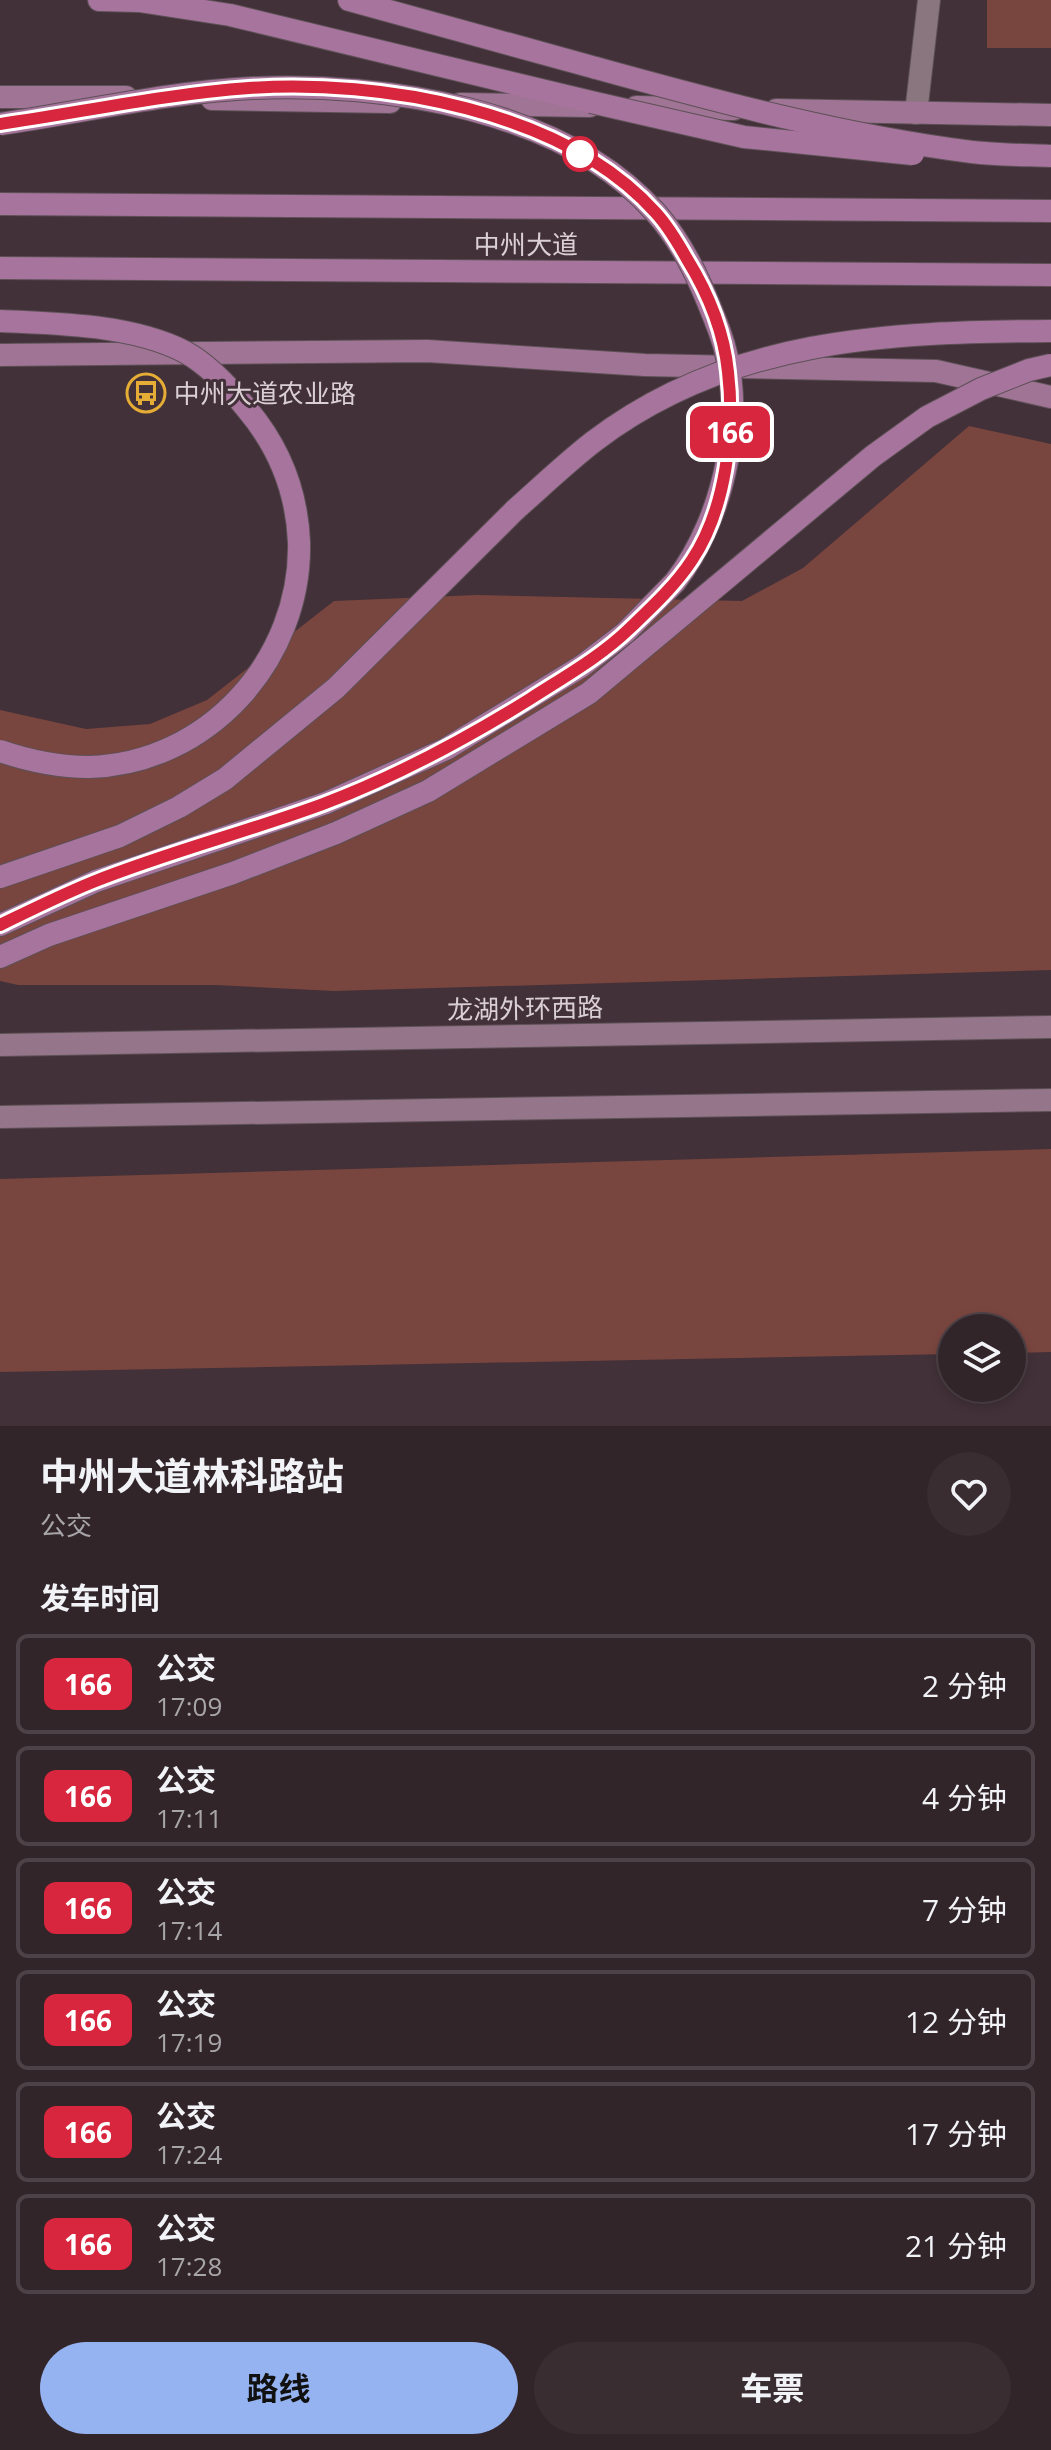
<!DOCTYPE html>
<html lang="zh">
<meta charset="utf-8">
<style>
body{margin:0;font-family:"Open Sans","Noto Sans SC",sans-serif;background:#3a2d32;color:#f1f3f6;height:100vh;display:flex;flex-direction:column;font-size:30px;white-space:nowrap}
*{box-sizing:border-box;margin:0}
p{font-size:26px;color:#a8a5a8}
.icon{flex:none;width:44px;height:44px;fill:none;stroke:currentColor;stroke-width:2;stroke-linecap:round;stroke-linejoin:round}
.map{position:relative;height:1426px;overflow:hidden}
.sheet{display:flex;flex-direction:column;background:#32252a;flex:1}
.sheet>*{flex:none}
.badge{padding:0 16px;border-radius:12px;font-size:28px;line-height:52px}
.buttons{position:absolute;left:938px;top:1314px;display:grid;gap:16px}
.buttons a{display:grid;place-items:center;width:88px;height:88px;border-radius:50%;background:#32252a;box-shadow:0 4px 12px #0003,0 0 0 2px #4d4247;font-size:40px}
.map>.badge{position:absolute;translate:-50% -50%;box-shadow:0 0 0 4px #fff}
h2{padding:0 40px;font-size:30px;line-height:72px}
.round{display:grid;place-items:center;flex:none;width:84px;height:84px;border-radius:42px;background:#3a2d32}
.headline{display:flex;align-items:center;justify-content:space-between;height:136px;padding:0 40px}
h1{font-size:38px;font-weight:700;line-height:60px}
.button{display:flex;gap:16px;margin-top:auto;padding:16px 40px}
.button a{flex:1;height:92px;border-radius:48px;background:#95b2f1;color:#111;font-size:32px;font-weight:700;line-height:92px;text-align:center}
.button a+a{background:#3a2d32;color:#f1f3f6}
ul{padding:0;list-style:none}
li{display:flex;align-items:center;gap:24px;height:100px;margin:0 16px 12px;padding:0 24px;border:4px solid #4d4247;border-radius:12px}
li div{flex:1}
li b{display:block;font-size:30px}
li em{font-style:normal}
li .badge{min-width:88px;font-weight:700;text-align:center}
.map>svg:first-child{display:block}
.green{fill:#79453f}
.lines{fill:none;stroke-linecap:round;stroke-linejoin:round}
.minor-casing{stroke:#5d5056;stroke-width:24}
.secondary-casing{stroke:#5d5056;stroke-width:24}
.primary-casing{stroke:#5d5056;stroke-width:24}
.trunk-casing{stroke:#5d5056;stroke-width:24}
.minor{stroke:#8a767e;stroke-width:22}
.secondary{stroke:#95758a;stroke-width:22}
.primary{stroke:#a07495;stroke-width:22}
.trunk{stroke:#a7749d;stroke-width:22}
.trunk-bridge-casing{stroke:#5d5056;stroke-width:24;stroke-linecap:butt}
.trunk-bridge{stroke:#a7749d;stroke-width:22}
.line-casing{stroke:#fff;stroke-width:18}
.line{stroke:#d7263d;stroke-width:12}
.stop-dot{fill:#fff;stroke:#d7263d;stroke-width:4}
.labels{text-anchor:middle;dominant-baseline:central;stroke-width:6;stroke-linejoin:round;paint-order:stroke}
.street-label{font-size:26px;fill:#dacfd4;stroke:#423138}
.poi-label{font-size:26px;fill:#dacfd4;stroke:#423138;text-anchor:start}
</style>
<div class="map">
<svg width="1051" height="1426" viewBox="0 0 1051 1426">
<rect width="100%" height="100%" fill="#423138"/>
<!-- green -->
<g class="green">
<rect x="987" y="0" width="64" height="48"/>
<polygon points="969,426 1051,444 1051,970 334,991 215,985 18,985 0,981 0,710 86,729 150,724 207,700 334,601 477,595 742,601 803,568"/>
<polygon points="1051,1149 1051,1352 1012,1353 1012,1328 952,1328 952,1354 0,1372 0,1179"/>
</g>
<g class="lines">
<!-- minor casing -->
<g class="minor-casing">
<polyline id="minor" points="916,113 929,0"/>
</g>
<!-- secondary casing -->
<g class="secondary-casing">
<g id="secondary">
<polyline points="0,1045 1051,1027"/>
<polyline points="0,1117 1051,1100"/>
</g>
</g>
<!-- primary casing -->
<g class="primary-casing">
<g id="primary">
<polyline points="0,97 126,97"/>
<polyline points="212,99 390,102"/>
<polyline points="460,104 590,106"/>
<polyline points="636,107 734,109"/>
<polyline points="776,110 1051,115"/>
<polyline points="0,355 427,351 645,365 936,371 1051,397"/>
</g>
</g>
<!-- trunk casing -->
<g class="trunk-casing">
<g id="trunk">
<polyline points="99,0 139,1 230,15 591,102"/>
<polyline points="349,0 596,68"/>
<polyline points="0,204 1051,211"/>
<polyline points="0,268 1051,275"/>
<polyline points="0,877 120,836 179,807 225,779 336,688 515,510"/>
<polyline points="0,925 96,881 326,803 446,749 582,666 625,633 675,582"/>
<polyline points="0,957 49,935 233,873 336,833"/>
</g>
</g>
<!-- minor -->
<use href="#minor" class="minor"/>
<!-- secondary -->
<use href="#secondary" class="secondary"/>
<!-- primary -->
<use href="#primary" class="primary"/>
<!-- trunk -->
<use href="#trunk" class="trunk"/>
<!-- trunk-bridge casing -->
<g class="trunk-bridge-casing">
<g id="trunk-bridge">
<path d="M596,68C719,102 845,136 972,152C998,155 1025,155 1051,156"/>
<polyline points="591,102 744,137 913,154"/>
<path d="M0,124C83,112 168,92 252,88C383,82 565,109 656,213C686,247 703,288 719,330C749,408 725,518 675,582"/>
<path d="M0,321C57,323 133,325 185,352C209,365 230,388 247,409C279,447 297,493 299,542C302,659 208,764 89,767C59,767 29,761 0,751"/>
<path d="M515,510C541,487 566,463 593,442C729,338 888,332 1051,331"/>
<polyline points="336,833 428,791 589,693 873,456 927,417 981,389 1029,370 1051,365"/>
</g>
</g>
<!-- trunk-bridge -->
<use href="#trunk-bridge" class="trunk-bridge"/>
</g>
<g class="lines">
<!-- line casing -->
<g class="line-casing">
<path id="line" d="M0,124C83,112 166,94 249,88C380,79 564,110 656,213C668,226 678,243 687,259C708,293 724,332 728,372C735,431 726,509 692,560C675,586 651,608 629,629C600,657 564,677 530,699C464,740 395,777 323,804C247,832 168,852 93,882C61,895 31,910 0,925"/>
</g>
<!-- line -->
<use href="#line" class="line"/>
</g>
<!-- icons -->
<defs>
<g id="bus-ring" transform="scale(2)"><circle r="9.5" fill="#423138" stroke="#e5ad35" stroke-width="1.5"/><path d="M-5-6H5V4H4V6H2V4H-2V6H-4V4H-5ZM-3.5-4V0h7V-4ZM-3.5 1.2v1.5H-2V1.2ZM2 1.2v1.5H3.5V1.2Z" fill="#e5ad35"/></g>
</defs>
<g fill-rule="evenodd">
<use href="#bus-ring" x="146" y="393"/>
</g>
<!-- markers -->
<circle class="stop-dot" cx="580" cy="154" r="16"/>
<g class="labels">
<!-- street labels -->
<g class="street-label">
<text x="526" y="244">中州大道</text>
<text transform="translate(525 1008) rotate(-1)">龙湖外环西路</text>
</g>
<!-- poi labels -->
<g class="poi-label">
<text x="174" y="393">中州大道农业路</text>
</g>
</g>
</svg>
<div class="buttons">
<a><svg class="icon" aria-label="layers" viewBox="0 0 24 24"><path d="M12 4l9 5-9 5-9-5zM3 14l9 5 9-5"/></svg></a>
</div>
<b class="badge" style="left:730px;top:432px;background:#d7263d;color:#fff">166</b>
</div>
<section class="sheet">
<div class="headline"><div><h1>中州大道林科路站</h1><p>公交</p></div><a class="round"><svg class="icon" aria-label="heart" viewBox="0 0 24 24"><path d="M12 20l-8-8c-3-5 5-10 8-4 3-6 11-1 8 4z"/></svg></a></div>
<h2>发车时间</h2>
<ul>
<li><span class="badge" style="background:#d7263d;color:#fff">166</span><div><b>公交</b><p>17:09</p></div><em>2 分钟</em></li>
<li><span class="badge" style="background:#d7263d;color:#fff">166</span><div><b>公交</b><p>17:11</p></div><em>4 分钟</em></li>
<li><span class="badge" style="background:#d7263d;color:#fff">166</span><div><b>公交</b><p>17:14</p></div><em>7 分钟</em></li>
<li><span class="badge" style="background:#d7263d;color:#fff">166</span><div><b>公交</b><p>17:19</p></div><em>12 分钟</em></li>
<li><span class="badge" style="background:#d7263d;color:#fff">166</span><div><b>公交</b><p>17:24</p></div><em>17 分钟</em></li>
<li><span class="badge" style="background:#d7263d;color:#fff">166</span><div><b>公交</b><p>17:28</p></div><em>21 分钟</em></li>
</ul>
<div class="button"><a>路线</a><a>车票</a></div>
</section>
